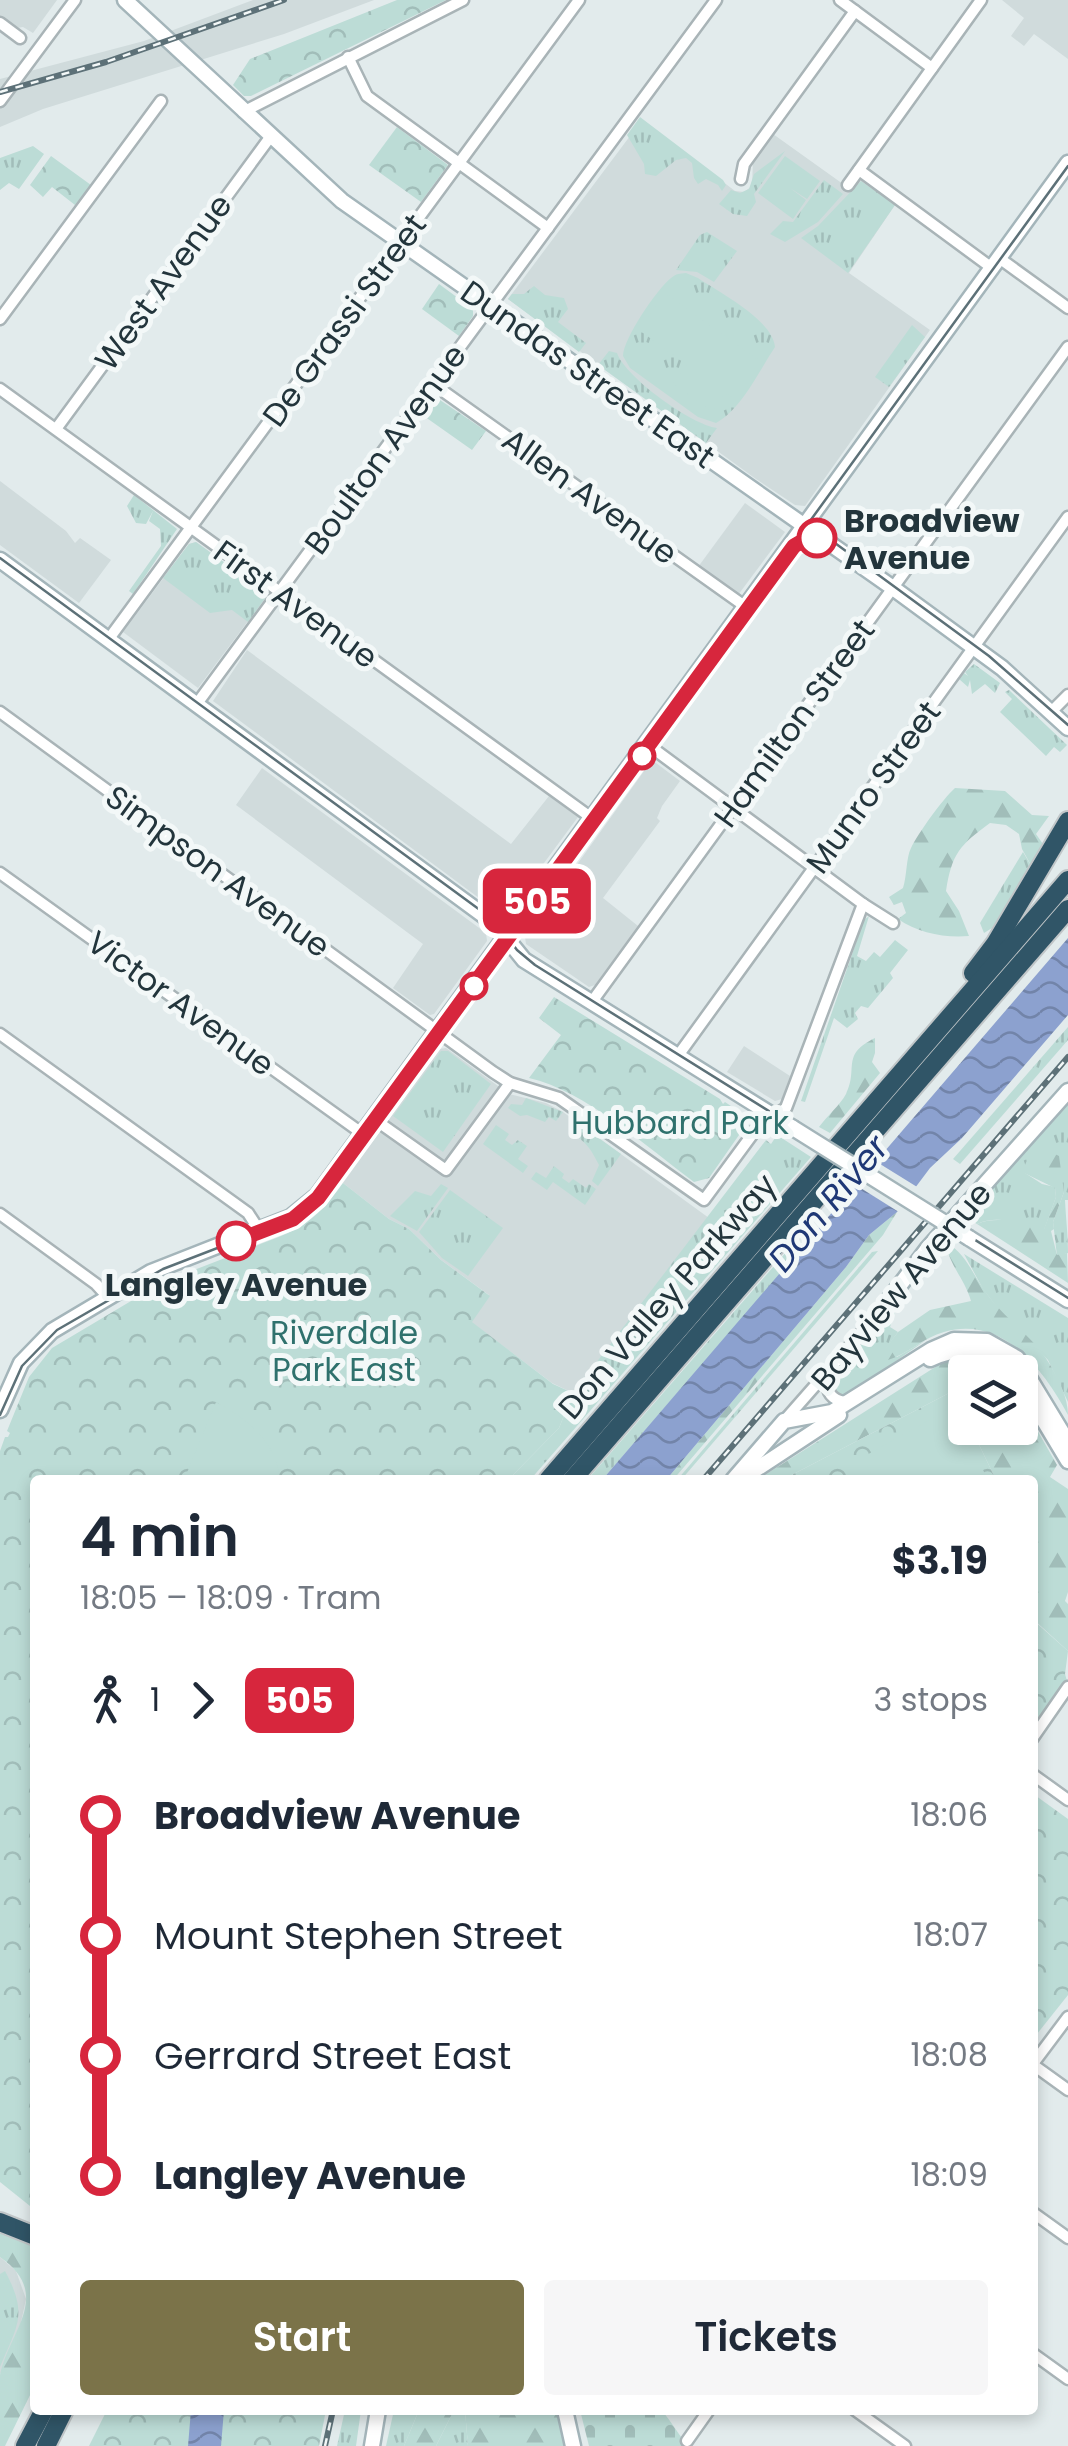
<!DOCTYPE html>
<meta charset="utf-8">
<style>
body{margin:0;font-family:Poppins,sans-serif;background:#f6f6f7;color:#1f2937;height:100vh;display:flex;flex-direction:column;font-size:38px;white-space:nowrap}
*{box-sizing:border-box;margin:0}
p{font-size:32px;color:#747a83}
.icon{flex:none;width:55px;height:55px;fill:none;stroke:currentColor;stroke-width:2;stroke-linecap:round;stroke-linejoin:round}
.map{position:relative;flex:1;overflow:hidden}
.sheet{position:absolute;left:30px;top:1475px;width:1008px;height:940px;display:flex;flex-direction:column;background:#fff;border-radius:10px;box-shadow:0 5px 15px #0003}
.sheet>*{flex:none}
.badge{padding:0 20px;border-radius:15px;font-size:35px;line-height:65px}
.fabs{position:absolute;left:948px;top:1355px;display:grid;gap:20px}
.fabs a{display:grid;place-items:center;width:90px;height:90px;border-radius:10px;background:#fff;box-shadow:0 5px 15px #0003;font-size:50px}
.map>.badge{position:absolute;translate:-50% -50%;box-shadow:0 0 0 5px #fff}
.legs{display:flex;align-items:center;gap:15px;height:110px;padding:0 50px;font-size:32px}
.legs p{margin-inline-start:auto}
.overview{display:flex;align-items:center;justify-content:space-between;height:170px;padding:0 50px}
h1{font-size:55px;font-weight:600;line-height:75px}
.button{display:flex;gap:20px;margin-top:auto;padding:20px 50px}
.button a{flex:1;height:115px;border-radius:10px;background:#7b7349;color:#fff;font-size:40px;font-weight:600;line-height:115px;text-align:center}
.button a+a{background:#f6f6f7;color:#1f2937}
ul{padding:0 50px;list-style:none}
li{display:flex;align-items:center;gap:35px;height:120px;font-size:38px}
li i{display:grid;place-items:center;width:15px;height:100%;margin:0 12px;background:currentColor}
li i::after{content:'';width:25px;height:25px;margin:-12px;border:8px solid;border-radius:50%;background:#fff}
li p{margin-inline-start:auto}
li:first-child i{background:linear-gradient(#0000 50%,currentColor 0)}
li:last-child i{background:linear-gradient(currentColor 50%,#0000 0)}
.map>svg:first-child{display:block}
.built{fill:#d0dbdc}
.grass{fill:url(#grass-tufts)}
.forest{fill:url(#forest-firs)}
.cemetery{fill:url(#cemetery-stones)}
.park{fill:url(#park-crowns)}
.garden{fill:#bcdcd6}
.water{fill:url(#water-waves)}
.pier{fill:#e2ebec}
.lines{fill:none;stroke-linecap:round;stroke-linejoin:round}
.street-casing{stroke:#a9b4b7;stroke-width:15}
.secondary-casing{stroke:#a4b5ba;stroke-width:19}
.highway-casing{stroke:#c1c6c8;stroke-width:22}
.street{stroke:#fff;stroke-width:10}
.secondary{stroke:#fff;stroke-width:14}
.highway{stroke:#305567;stroke-width:18}
.tram{stroke:#5d7178;stroke-width:2.5}
.rail-casing{stroke:#5d7178;stroke-width:6}
.rail{stroke:#f3f8f8;stroke-width:2.5;stroke-dasharray:8;stroke-linecap:butt}
.secondary-bridge-casing{stroke:#a4b5ba;stroke-width:19;stroke-linecap:butt}
.secondary-bridge{stroke:#fff;stroke-width:14}
.line-1-casing{stroke:#fff;stroke-width:22}
.line-1{stroke:#d7263d;stroke-width:15}
.stop-1-dot{fill:#fff;stroke:#d7263d;stroke-width:5}
.labels{text-anchor:middle;dominant-baseline:central;stroke-width:10;stroke-linejoin:round;paint-order:stroke}
.street-label{font-size:32px;fill:#23353c;stroke:#f3f8f8}
.stop-label{font-size:32px;font-weight:bold;fill:#23353c;stroke:#f3f8f8;text-anchor:start}
.park-label{font-size:32px;fill:#2f716d;stroke:#f3f8f8}
.water-label{font-size:35px;font-style:italic;fill:#1f3876;stroke:#f3f8f8}
</style>
<div class="map">
<svg width="1068" height="2446" viewBox="0 0 1068 2446">
<defs>
<pattern id="grass-tufts" width="24" height="20" patternUnits="userSpaceOnUse" patternTransform="scale(2.5)"><rect width="24" height="20" fill="#bcdcd6"/><path d="M3 7l-1-3M5 7V3M7 7l1-3M15 17l-1-3M17 17v-4M19 17l1-3" fill="none" stroke="#a1bdb9"/></pattern>
<pattern id="forest-firs" width="22" height="20" patternUnits="userSpaceOnUse" patternTransform="scale(2.5)"><rect width="22" height="20" fill="#bcdcd6"/><path d="M5 1l3.5 6h-7zM16 11l3.5 6h-7z" fill="#a1bdb9"/></pattern>
<pattern id="cemetery-stones" width="16" height="16" patternUnits="userSpaceOnUse" patternTransform="scale(2.5)"><rect width="16" height="16" fill="#bcdcd6"/><path d="M2 7V4a2 2 0 0 1 4 0v3zM10 15v-3a2 2 0 0 1 4 0v3z" fill="#a1bdb9"/></pattern>
<pattern id="park-crowns" width="20" height="18" patternUnits="userSpaceOnUse" patternTransform="scale(2.5)"><rect width="20" height="18" fill="#bcdcd6"/><path d="M2 6a3 3 0 1 1 6 0M12 15a3 3 0 1 1 6 0" fill="none" stroke="#a1bdb9"/></pattern>
<pattern id="water-waves" width="16" height="10" patternUnits="userSpaceOnUse" patternTransform="scale(2.5)"><rect width="16" height="10" fill="#8ca1cf"/><path d="M0 5q4-4 8 0t8 0" fill="none" stroke="#7284a9"/></pattern>
</defs>
<rect width="100%" height="100%" fill="#e2ebec"/>
<!-- built -->
<g class="built">
<polygon points="0,0 57,0 33,33 23,27 17,28 0,16"/>
<polygon points="253,0 374,0 284,34 43,109 0,127 0,79 144,41"/>
<polygon points="1002,0 1068,0 1068,59 1034,34 1024,46 1011,36 1024,18"/>
<polygon points="642,120 735,191 744,192 752,186 753,161 773,134 850,189 861,181 895,205 849,273 930,330 805,506 795,505 756,479 508,299"/>
<polygon points="0,481 66,531 75,543 80,538 111,560 79,603 0,545"/>
<polygon points="745,503 785,532 738,595 698,567"/>
<polygon points="196,542 265,592 266,597 198,688 123,632 189,544"/>
<polygon points="247,650 511,844 549,796 578,817 507,913 502,915 213,701"/>
<polygon points="652,760 680,781 662,806 657,818 660,821 603,898 638,926 595,985 589,987 526,944 525,937"/>
<polygon points="262,768 486,933 487,941 434,1014 430,1015 393,988 423,944 236,805"/>
<polygon points="744,1046 790,1076 782,1099 775,1101 727,1072"/>
<polygon points="446,1048 509,1094 546,1103 563,1112 709,1218 573,1393 552,1383 471,1322 489,1295 441,1260 409,1229 389,1219 343,1183 439,1049"/>
<polygon points="0,2257 16,2271 26,2299 20,2327 0,2375"/>
</g>
<!-- grass -->
<g class="grass">
<polygon points="640,117 723,180 726,185 722,191 718,185 706,179 698,184 694,178 692,163 686,158 676,160 656,176 645,174 644,164 627,135"/>
<polygon points="33,146 44,154 19,189 9,183 0,190 0,158"/>
<polygon points="785,151 754,194 756,202 747,216 733,214 719,204 731,190 740,193 749,189 754,174"/>
<polygon points="824,180 843,194 818,222 785,242 770,234 783,221 793,222"/>
<polygon points="861,181 895,205 848,273 801,238 818,226"/>
<polygon points="707,232 737,251 714,282 697,272 676,270 700,235"/>
<path d="M686,273L698,278C720,293 773,320 775,347C759,371 742,409 716,423L698,417L630,368L623,356C623,339 657,289 671,278C677,273 679,274 686,273Z"/>
<polygon points="534,286 545,295 564,298 568,309 558,322 586,343 579,352 508,299 512,294 524,294"/>
<polygon points="912,325 925,337 889,387 875,377"/>
<path d="M609,351L617,353C626,378 692,425 717,428L706,443L598,365Z"/>
<polygon points="134,495 177,529 133,594 129,591 161,546 160,529 149,521 153,511 146,524 136,523 127,506"/>
<polygon points="196,542 265,592 266,597 248,622 232,610 210,613 163,578 189,544"/>
<polygon points="974,664 1000,683 995,693 985,684 972,694 970,680 968,687 959,679 964,673 968,676 965,672"/>
<polygon points="1009,690 1067,745 1060,752 1054,747 1046,756 1000,712 1012,699 1005,692"/>
<polygon points="1023,852 1032,867 992,928 984,933 980,923"/>
<polygon points="869,916 857,956 866,961 874,952 880,957 895,940 908,950 890,973 893,978 868,1008 861,1006 855,1013 858,1019 847,1028 834,1018 805,1102 801,1101 864,920"/>
<polygon points="1068,1027 1068,1040 960,1164 953,1159"/>
<polygon points="441,1051 448,1051 491,1084 443,1152 393,1116"/>
<path d="M1068,1096V1200H1065C1066,1220 1068,1235 1068,1253L1057,1256L1053,1222L1064,1192L1022,1171L1042,1184L1055,1187L1056,1197L1044,1230C1022,1224 998,1214 977,1224L962,1215Z"/>
<polygon points="526,1098 563,1112 556,1121 549,1117 545,1122 527,1115 520,1116 508,1108 511,1104 522,1105"/>
<path d="M576,1122L621,1154L598,1186L592,1181L599,1165C589,1146 587,1143 569,1131Z"/>
<polygon points="496,1125 509,1134 505,1140 512,1145 518,1140 527,1146 518,1159 528,1166 523,1173 483,1144"/>
<polygon points="777,1135 811,1157 530,1480 508,1480 559,1428 573,1393 766,1140 771,1144"/>
<polygon points="554,1166 564,1174 562,1178 569,1183 573,1179 586,1188 589,1184 596,1189 585,1205 553,1182 547,1190 531,1179 536,1172 546,1178"/>
<polygon points="441,1184 448,1188 417,1231 390,1216 415,1191 431,1196"/>
<polygon points="450,1190 503,1228 468,1276 442,1258 419,1232"/>
<polygon points="795,1242 807,1243 602,1480 587,1480"/>
<polygon points="878,1251 681,1480 677,1480 872,1252"/>
<polygon points="964,1254 1068,1318 1068,1402 1048,1360 1002,1314 983,1289"/>
<polygon points="884,1312 895,1313 890,1327 898,1332 883,1353 897,1357 926,1340 845,1397 835,1393 831,1387 835,1377"/>
<path d="M5,2271C28,2314 18,2325 0,2367V2274Z"/>
<polygon points="345,2410 361,2410 356,2446 337,2446"/>
<polygon points="394,2410 419,2410 404,2446 386,2446"/>
<polygon points="454,2410 465,2410 468,2446 436,2446"/>
</g>
<!-- forest -->
<g class="forest">
<path d="M955,788L1005,791L1032,815L1049,816L1036,834L1045,847L1032,867L1022,849L1019,834L1006,825L990,823C960,845 952,853 946,891L959,911L969,936C944,938 918,933 898,919L906,913L902,902L894,905L889,897L903,888C907,876 906,858 911,848C919,832 942,800 955,788Z"/>
<path d="M875,1038V1053L872,1062L880,1073L830,1133L819,1127C827,1116 840,1105 846,1094C859,1068 840,1055 875,1038Z"/>
<path d="M1031,1151L1042,1155L1049,1151L1059,1156L1064,1192L1053,1222L1054,1229L1051,1231L1057,1255L1067,1253L1068,1283L977,1224C992,1217 1006,1223 1021,1217L1044,1229L1056,1197L1055,1188L1022,1172Z"/>
<polygon points="897,1212 883,1235 678,1474 673,1480 666,1480 846,1267 869,1235"/>
<path d="M946,1242C967,1255 971,1272 985,1291C1003,1318 1033,1336 1049,1363C1058,1378 1068,1397 1068,1415C1044,1370 1003,1315 944,1332C924,1337 908,1354 888,1360L882,1353L898,1332L930,1310L971,1301C965,1279 948,1264 946,1242Z"/>
<polygon points="958,1358 985,1360 1003,1372 965,1372 965,1415 953,1391 782,1480 757,1480 940,1364"/>
<polygon points="1020,1400 1057,1465 1050,1477 1068,1489 1068,1592 1065,1601 1068,1604 1068,1651 1033,1619 1032,1480 996,1480 971,1428 1020,1428"/>
<path d="M0,2230L35,2246V2385L5,2446H0C0,2424 0,2397 0,2375C9,2331 54,2295 0,2257Z"/>
<polygon points="419,2410 454,2410 436,2446 404,2446"/>
<polygon points="465,2410 558,2410 565,2446 468,2446"/>
</g>
<!-- cemetery -->
<path class="cemetery" d="M580,2410H661C672,2421 680,2439 690,2446H589Z"/>
<!-- park -->
<g class="park">
<polygon points="397,0 446,0 251,96 244,96 233,85 250,59"/>
<polygon points="397,127 448,165 421,202 369,165"/>
<polygon points="51,156 91,185 75,205 52,187 43,197 30,185"/>
<polygon points="439,284 473,309 473,316 459,336 422,309"/>
<polygon points="434,396 486,431 472,450 421,414"/>
<path d="M554,997L720,1099L723,1104L725,1102L743,1114L746,1125L709,1178L694,1182C648,1148 584,1090 529,1078L561,1035L539,1018Z"/>
<path d="M343,1183L389,1219L409,1229L441,1260L490,1296L472,1322L553,1384L573,1393L559,1428L508,1480H35V2210L0,2182V1451L5,1437H8L10,1433L7,1431L29,1377L52,1348L163,1282L238,1253L240,1256L243,1251C295,1230 309,1230 343,1183Z"/>
<polygon points="953,1391 965,1415 965,1428 971,1428 996,1480 782,1480"/>
<polygon points="1032,1619 1068,1651 1065,1674 1067,1681 1033,1730"/>
<polygon points="1032,1793 1068,1819 1068,1995 1033,2039"/>
<polygon points="107,2410 326,2410 319,2446 89,2446"/>
</g>
<!-- garden -->
<g class="garden">
<polygon points="785,156 820,181 807,199 790,188 806,200 793,219 758,193"/>
<polygon points="665,293 760,361 733,398 725,393 712,412 673,383 687,365 639,330"/>
<path d="M216,1402C248,1420 276,1441 280,1480H184Z"/>
<polygon points="949,1409 954,1411 988,1480 874,1480 863,1457"/>
</g>
<!-- water -->
<g class="water">
<polygon points="1068,938 1068,1015 962,1138 930,1168 897,1212 869,1235 846,1267 666,1480 602,1480"/>
<polygon points="191,2410 224,2410 221,2446 188,2446"/>
</g>
<!-- pier -->
<polygon class="pier" points="872,1159 922,1190 902,1214 851,1182"/>
<g class="lines">
<!-- street casing -->
<g class="street-casing">
<g id="street">
<polyline points="840,0 932,68"/>
<polyline points="0,23 20,38"/>
<polyline points="348,57 367,96 548,228"/>
<polyline points="0,101 75,0"/>
<polyline points="243,112 463,0"/>
<polyline points="859,170 992,268"/>
<polyline points="741,179 744,164 855,11"/>
<polyline points="848,185 981,0"/>
<polyline points="999,258 1068,308"/>
<polyline points="0,319 161,101"/>
<polyline points="433,384 746,607"/>
<polyline points="0,389 593,819"/>
<polyline points="56,429 271,136"/>
<polyline points="108,640 579,0"/>
<polyline points="196,705 716,0"/>
<polyline points="0,712 493,1072 510,1083 559,1098 704,1200 757,1128 786,1108 863,904"/>
<polyline points="1051,712 1068,695"/>
<polyline points="647,744 863,904 893,923"/>
<polyline points="0,873 363,1134"/>
<polyline points="591,1003 1068,347"/>
<polyline points="0,1034 248,1213 259,1230"/>
<polyline points="677,1057 1068,517"/>
<polyline points="374,1119 446,1170 510,1083"/>
<polyline points="0,1214 96,1284 108,1297"/>
<path d="M831,1374L827,1384C828,1396 836,1402 848,1402"/>
<polyline points="784,1421 879,1313"/>
<polyline points="1032,1739 1068,1687"/>
<polyline points="1032,1774 1068,1800"/>
<polyline points="1032,2064 1068,2090"/>
<polyline points="1032,2065 1068,2017"/>
<polyline points="1032,2212 1068,2238"/>
<polyline points="1032,2353 1068,2379"/>
<polyline points="855,2410 905,2446"/>
<polyline points="687,2441 709,2410"/>
</g>
</g>
<!-- secondary casing -->
<g class="secondary-casing">
<g id="secondary">
<polyline points="125,0 342,201 893,588 1002,668 1068,728"/>
<polyline points="0,560 494,923 524,960 793,1128"/>
<polyline points="969,1238 1068,1300"/>
<polyline points="879,1313 928,1248 1068,1091"/>
<path d="M930,1359C961,1345 989,1347 1013,1372"/>
<polyline points="1020,1381 1068,1461"/>
<polyline points="0,1410 21,1363 52,1331 151,1272 291,1217 317,1196 1068,163"/>
<polyline points="733,1480 784,1421 832,1412 931,1350 954,1340 987,1341 1017,1358 1068,1442"/>
<polyline points="740,1480 839,1415"/>
<polyline points="565,2410 573,2446"/>
<polyline points="372,2446 378,2410"/>
</g>
</g>
<!-- highway casing -->
<g class="highway-casing">
<g id="highway">
<polyline points="973,973 995,944 1068,821"/>
<polyline points="548,1480 1068,880"/>
<polyline points="572,1480 1068,909"/>
<polyline points="0,2222 35,2236"/>
<polyline points="25,2446 44,2410"/>
<polyline points="46,2446 64,2410"/>
</g>
</g>
<!-- street -->
<use href="#street" class="street"/>
<!-- secondary -->
<use href="#secondary" class="secondary"/>
<!-- highway -->
<use href="#highway" class="highway"/>
<!-- tram -->
<g class="tram">
<polyline points="796,538 807,532 824,535 989,656 1068,725"/>
<polyline points="0,558 495,921 517,950 535,965 1068,1298"/>
<polyline points="0,1415 22,1366 57,1330 163,1269 285,1222 302,1213 318,1198 1068,166"/>
</g>
<!-- rail casing -->
<g class="rail-casing">
<g id="rail">
<polyline points="0,92 106,62 284,0"/>
<polyline points="703,1480 1068,1057"/>
<polyline points="325,2446 333,2410"/>
</g>
</g>
<!-- rail -->
<use href="#rail" class="rail"/>
<!-- secondary-bridge casing -->
<g class="secondary-bridge-casing">
<polyline id="secondary-bridge" points="793,1128 969,1238"/>
</g>
<!-- secondary-bridge -->
<use href="#secondary-bridge" class="secondary-bridge"/>
</g>
<g class="lines">
<!-- line-1 casing -->
<g class="line-1-casing">
<polyline id="line-1" points="236,1241 293,1219 318,1198 794,546 806,539 817,538"/>
</g>
<!-- line-1 -->
<use href="#line-1" class="line-1"/>
</g>
<!-- markers -->
<g class="stop-1-dot">
<circle cx="817" cy="538" r="18"/>
<circle cx="642" cy="756" r="12"/>
<circle cx="474" cy="986" r="12"/>
<circle cx="236" cy="1241" r="18"/>
</g>
<g class="labels">
<!-- street labels -->
<g class="street-label">
<text transform="translate(163 282) rotate(-54)">West Avenue</text>
<text transform="translate(344 320) rotate(-54)">De Grassi Street</text>
<text transform="translate(588 374) rotate(35)">Dundas Street East</text>
<text transform="translate(385 449) rotate(-54)">Boulton Avenue</text>
<text transform="translate(590 496) rotate(36)">Allen Avenue</text>
<text transform="translate(296 604) rotate(36)">First Avenue</text>
<text transform="translate(794 723) rotate(-54)">Hamilton Street</text>
<text transform="translate(873 787) rotate(-54)">Munro Street</text>
<text transform="translate(218 871) rotate(36)">Simpson Avenue</text>
<text transform="translate(181 1003) rotate(36)">Victor Avenue</text>
<text transform="translate(901 1286) rotate(-50)">Bayview Avenue</text>
<text transform="translate(667 1296) rotate(-49)">Don Valley Parkway</text>
</g>
<!-- stop labels -->
<g class="stop-label">
<text x="844" y="520">Broadview<tspan x="844" dy="37">Avenue</tspan></text>
<text x="236" y="1284" text-anchor="middle">Langley Avenue</text>
</g>
<!-- park labels -->
<g class="park-label">
<text x="680" y="1122">Hubbard Park</text>
<text x="344" y="1332">Riverdale<tspan x="344" dy="37">Park East</tspan></text>
</g>
<!-- water labels -->
<g class="water-label">
<text transform="translate(828 1203) rotate(-50)">Don River</text>
</g>
</g>
</svg>
<div class="fabs">
<a><svg class="icon" aria-label="layers" viewBox="0 0 24 24"><path d="M12 4l9 5-9 5-9-5zM3 14l9 5 9-5"/></svg></a>
</div>
<b class="badge" style="left:537px;top:901px;background:#d7263d;color:#fff">505</b>
<section class="sheet">
<div class="overview"><div><h1>4 min</h1><p>18:05 – 18:09 · Tram</p></div><b>$3.19</b></div>
<div class="legs"><svg class="icon" aria-label="walk" viewBox="0 0 24 24"><circle cx="13" cy="4" r="2"/><path d="M13 8l-2 6 4 7M11 14l-3 7M7 12l3-4h3l4 4"/></svg>1<svg class="icon" aria-label="forward" viewBox="0 0 24 24"><path d="M9 5l7 7-7 7"/></svg><b class="badge" style="background:#d7263d;color:#fff">505</b><p>3 stops</p></div>
<ul>
<li><i style="color:#d7263d"></i><b>Broadview Avenue</b><p>18:06</p></li>
<li><i style="color:#d7263d"></i><span>Mount Stephen Street</span><p>18:07</p></li>
<li><i style="color:#d7263d"></i><span>Gerrard Street East</span><p>18:08</p></li>
<li><i style="color:#d7263d"></i><b>Langley Avenue</b><p>18:09</p></li>
</ul>
<div class="button"><a>Start</a><a>Tickets</a></div>
</section>
</div>
